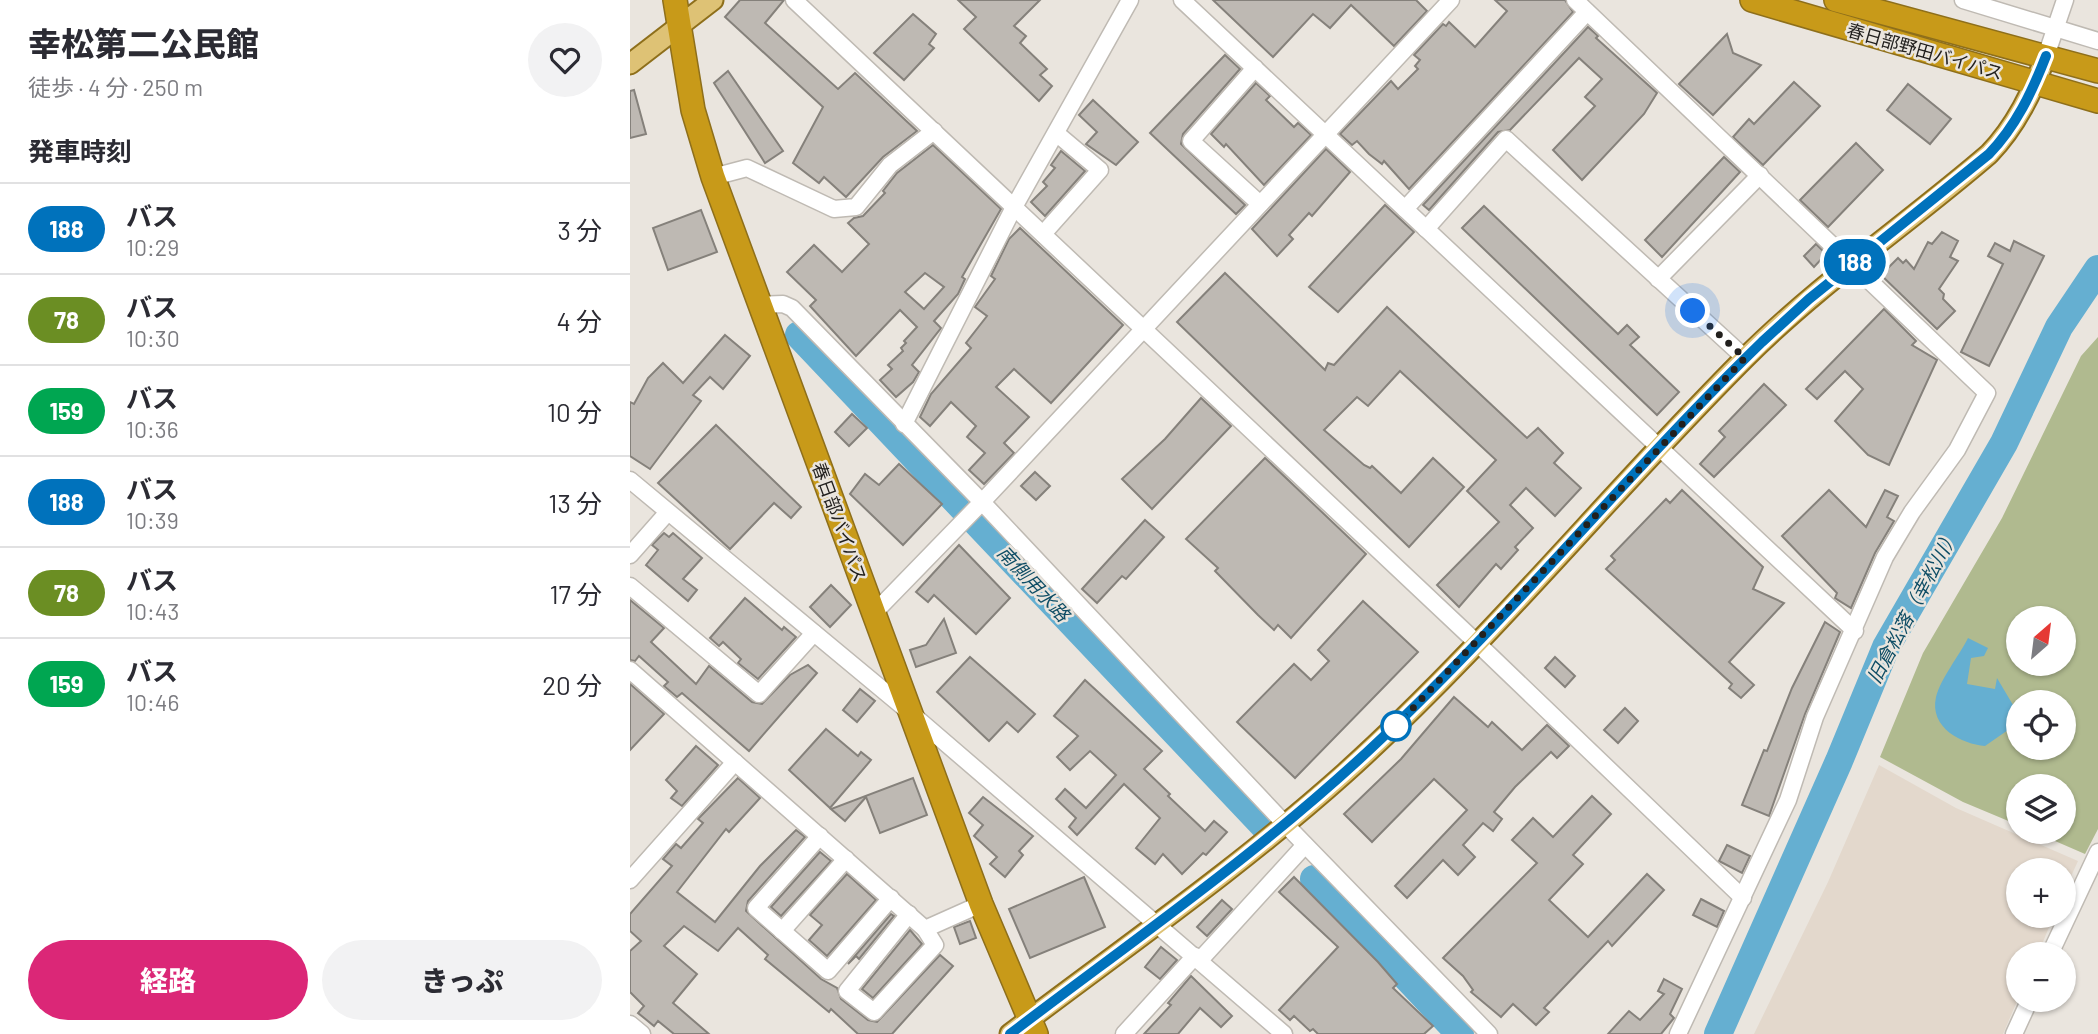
<!DOCTYPE html>
<html lang="ja">
<meta charset="utf-8">
<style>
body{margin:0;font-family:Barlow,"Noto Sans JP",sans-serif;background:#f2f2f3;color:#2b2b33;height:100vh;display:flex;flex-direction:column;font-size:26px;white-space:nowrap}
*{box-sizing:border-box;margin:0}
p{font-size:23px;color:#7c7c81}
.icon{flex:none;width:38px;height:38px;fill:none;stroke:currentColor;stroke-width:2;stroke-linecap:round;stroke-linejoin:round}
.map{position:relative;flex:1;overflow:hidden}
.sheet{display:flex;flex-direction:column;background:#fff;width:630px}
.sheet>*{flex:none}
.badge{padding:0 14px;border-radius:23px;font-size:24px;line-height:46px}
.needle{width:46px;rotate:28deg}
.controls{position:absolute;left:1376px;top:606px;display:grid;gap:14px}
.controls a{display:grid;place-items:center;width:70px;height:70px;border-radius:50%;background:#fff;box-shadow:0 2px 5px #0004;font-size:35px}
.you{position:absolute;width:35px;height:35px;margin:-18px;border:5px solid #fff;border-radius:50%;background:#1a73e8;box-shadow:0 0 0 10px #1a73e833}
.map>.badge{position:absolute;translate:-50% -50%;box-shadow:0 0 0 4px #fff}
h2{padding:0 28px;font-size:26px;line-height:63px}
.round{display:grid;place-items:center;flex:none;width:74px;height:74px;border-radius:37px;background:#f2f2f3}
.overview{display:flex;align-items:center;justify-content:space-between;height:119px;padding:0 28px}
h1{font-size:33px;font-weight:800;line-height:52px}
.primary-button{display:flex;gap:14px;margin-top:auto;padding:14px 28px}
.primary-button a{flex:1;height:80px;border-radius:42px;background:#db2777;color:#fff;font-size:28px;font-weight:800;line-height:80px;text-align:center}
.primary-button a+a{background:#f2f2f3;color:#2b2b33}
ul{padding:0;list-style:none}
li{display:flex;align-items:center;gap:21px;height:91px;padding:0 28px;border-top:2px solid #e1e1e2}
li div{flex:1}
li b{display:block;font-size:26px}
li em{font-style:normal}
li .badge{min-width:77px;font-weight:700;text-align:center}
main{display:flex;flex:1;min-height:0}
.map>svg:first-child{display:block}
.built{fill:#e3d8cc}
.green{fill:#b0ba8f;fill-rule:evenodd}
.water{fill:#65afd1}
.lines{fill:none;stroke-linecap:round;stroke-linejoin:round}
.river{stroke:#65afd1;stroke-width:28}
.building{fill:#beb9b3;stroke:#85817b;stroke-width:2;fill-rule:evenodd}
.minor-casing{stroke:#bfbab3;stroke-width:19}
.major-casing{stroke:#8e6f1b;stroke-width:23}
.highway-casing{stroke:#8e6f1b;stroke-width:26}
.minor{stroke:#fff;stroke-width:16}
.major{stroke:#dec275;stroke-width:19}
.highway{stroke:#c89a19;stroke-width:23}
.line-casing{stroke:#fff;stroke-width:16}
.line{stroke:#0072bc;stroke-width:10}
.walk{stroke:#22201e;stroke-width:7;stroke-dasharray:0 12.6}
.stop-dot{fill:#fff;stroke:#0072bc;stroke-width:3.5}
.labels{text-anchor:middle;dominant-baseline:central;stroke-width:5;stroke-linejoin:round;paint-order:stroke}
.street-label{font-size:18px;fill:#22201e;stroke:#eae5de}
.water-label{font-size:19px;font-style:italic;fill:#0e4d65;stroke:#eae5de}
</style>
<main>
<section class="sheet">
<div class="overview"><div><h1>幸松第二公民館</h1><p>徒歩 · 4 分 · 250 m</p></div><a class="round"><svg class="icon" aria-label="heart" viewBox="0 0 24 24"><path d="M12 20l-8-8c-3-5 5-10 8-4 3-6 11-1 8 4z"/></svg></a></div>
<h2>発車時刻</h2>
<ul>
<li><span class="badge" style="background:#0072bc;color:#fff">188</span><div><b>バス</b><p>10:29</p></div><em>3 分</em></li>
<li><span class="badge" style="background:#6b8e23;color:#fff">78</span><div><b>バス</b><p>10:30</p></div><em>4 分</em></li>
<li><span class="badge" style="background:#00a651;color:#fff">159</span><div><b>バス</b><p>10:36</p></div><em>10 分</em></li>
<li><span class="badge" style="background:#0072bc;color:#fff">188</span><div><b>バス</b><p>10:39</p></div><em>13 分</em></li>
<li><span class="badge" style="background:#6b8e23;color:#fff">78</span><div><b>バス</b><p>10:43</p></div><em>17 分</em></li>
<li><span class="badge" style="background:#00a651;color:#fff">159</span><div><b>バス</b><p>10:46</p></div><em>20 分</em></li>
</ul>
<div class="primary-button"><a>経路</a><a>きっぷ</a></div>
</section>
<div class="map">
<svg width="1468" height="1034" viewBox="0 0 1468 1034">
<rect width="100%" height="100%" fill="#eae5de"/>
<!-- built -->
<polygon class="built" points="1249,765 1326,808 1448,861 1433,894 1433,870 1388,870 1388,915 1424,915 1408,954 1388,954 1388,999 1373,1034 1124,1034 1198,882"/>
<!-- green -->
<path class="green" d="M1468,337V829L1455,854L1402,831H1433V786H1388V825L1333,802L1250,757L1293,653L1372,518L1451,356ZM1388,618H1433V663H1388ZM1388,702H1433V747H1388Z"/>
<!-- water -->
<path class="water" d="M1338,638L1358,648L1354,656L1341,658L1337,684L1365,689L1367,678L1383,705L1378,730L1355,746C1332,744 1299,728 1306,697C1311,678 1329,656 1338,638Z"/>
<g class="lines">
<!-- river -->
<g class="river">
<polyline points="169,335 639,831"/>
<polyline points="684,879 830,1034"/>
<polyline points="1088,1034 1209,761 1256,647 1374,443 1429,327 1468,269"/>
</g>
</g>
<!-- building -->
<g class="building">
<polygon points="110,0 154,0 135,23 208,89 225,73 287,131 253,157 216,197 194,177 189,183 163,163 193,107 95,17"/>
<polygon points="328,0 410,0 384,26 396,36 390,43 417,69 410,75 422,86 409,101 334,29 346,17"/>
<polygon points="583,0 786,0 797,11 764,46 721,5 700,28 683,14 643,57"/>
<polygon points="865,0 935,0 943,12 779,189 754,161 752,164 739,154 727,141 722,145 710,134 761,81 768,89 788,69 785,66 790,60 784,55 813,24 816,26 819,22 845,47 877,11"/>
<polygon points="283,14 306,34 299,44 304,48 274,80 244,53"/>
<polygon points="958,27 968,36 966,38 1027,93 1014,114 952,180 923,150 965,106 955,97 972,79 949,58 880,130 868,132 799,210 793,205"/>
<polygon points="1097,34 1103,53 1131,65 1083,115 1049,84"/>
<polygon points="595,55 610,69 553,134 551,144 615,205 606,214 520,133"/>
<polygon points="98,71 153,151 135,163 84,83"/>
<polygon points="1164,82 1190,106 1133,165 1103,137 1119,119 1124,124"/>
<polygon points="626,83 640,96 636,100 664,127 668,123 681,135 634,185 596,144 594,147 581,134"/>
<polygon points="1278,84 1321,119 1300,144 1257,110"/>
<polygon points="4,90 16,134 0,138 0,91"/>
<polygon points="463,100 508,142 486,165 456,144 467,132 449,115"/>
<polygon points="1226,143 1253,170 1198,227 1170,200"/>
<path d="M303,145L371,209L332,277L335,279L328,294L304,321L311,328L282,365L289,372L283,382L266,397L250,380L262,369L258,365L273,351L271,348L276,343L274,341L287,327L270,310L226,356L180,306L186,300L157,272L184,245L212,272L239,244L218,223L224,218L233,216L255,193L253,191L267,173ZM295,273L314,287L294,309L275,292Z"/>
<polygon points="696,149 720,172 682,216 679,213 659,235 663,239 647,256 622,229"/>
<polygon points="431,151 455,171 415,216 401,202 417,186 413,182 425,168 421,165"/>
<polygon points="1094,157 1110,172 1032,257 1015,240"/>
<polygon points="755,205 784,232 708,312 679,287"/>
<polygon points="854,206 988,334 997,325 1009,337 1000,345 1049,392 1027,415 832,228"/>
<polygon points="71,210 87,252 38,270 23,228"/>
<polygon points="390,228 493,325 421,403 384,369 366,387 399,417 374,443 384,453 354,484 339,470 355,453 337,437 346,426 321,402 300,426 290,417 301,394 341,348 336,343 357,316 345,307 365,279 361,276 379,239"/>
<polygon points="1312,232 1328,241 1320,257 1328,261 1309,289 1314,294 1313,299 1325,311 1307,329 1251,275 1268,258 1273,263 1276,260 1284,269 1298,242 1302,244"/>
<polygon points="1384,241 1414,256 1359,366 1331,352 1373,264 1358,256 1365,243 1380,251"/>
<polygon points="1186,244 1196,254 1184,267 1174,256"/>
<polygon points="595,273 695,370 698,363 704,365 757,307 897,438 908,428 933,453 924,463 951,488 925,516 896,488 880,505 903,528 885,547 888,550 871,569 866,564 829,607 807,585 869,522 837,491 866,460 770,371 738,406 727,397 694,430 734,465 740,468 742,466 771,493 803,458 834,487 779,547 547,322"/>
<polygon points="1254,309 1286,341 1282,345 1307,360 1259,465 1238,455 1205,421 1233,389 1215,371 1187,399 1176,389"/>
<polygon points="95,335 120,356 93,389 80,377 63,395 71,401 20,469 0,456 0,402 4,404 18,378 33,363 53,383"/>
<polygon points="1134,384 1156,405 1084,477 1070,464 1095,437 1089,431"/>
<polygon points="571,398 601,426 522,509 492,479 535,439"/>
<polygon points="222,414 237,428 219,446 205,432"/>
<polygon points="86,425 171,507 161,518 144,503 100,549 28,483"/>
<polygon points="635,458 736,554 661,638 648,625 644,630 628,615 585,571 588,568 556,539"/>
<polygon points="269,464 312,504 273,545 220,494 235,474 249,485"/>
<polygon points="405,472 420,486 406,500 391,486"/>
<polygon points="1052,490 1133,567 1123,589 1154,603 1099,662 1124,685 1111,698 1099,688 1102,684 976,569 985,560 981,556 1036,499 1040,503"/>
<polygon points="1199,490 1236,527 1255,490 1268,496 1257,517 1264,521 1245,553 1221,608 1205,598 1207,593 1152,536"/>
<polygon points="515,520 534,537 496,579 492,576 467,603 452,589"/>
<polygon points="34,533 39,537 43,533 72,558 53,579 67,590 58,601 16,565 28,550 22,545"/>
<polygon points="329,545 380,598 346,634 304,595 298,602 286,592"/>
<polygon points="201,585 221,605 200,627 180,607"/>
<polygon points="115,598 152,630 154,627 166,637 128,679 108,663 111,659 93,642 89,646 80,638"/>
<polygon points="0,600 34,628 21,642 66,684 79,666 122,702 132,704 160,675 178,665 187,673 119,751 52,693 47,697 34,686 38,682 9,656 5,661 0,660"/>
<polygon points="733,601 788,652 665,778 607,722 664,664 681,680 699,661 688,650"/>
<polygon points="314,619 326,653 286,667 280,650 296,645"/>
<polygon points="1195,622 1210,632 1175,714 1139,816 1112,805 1134,750 1137,751 1162,688"/>
<polygon points="340,657 405,714 388,732 377,722 359,741 307,692"/>
<polygon points="925,657 945,676 935,687 915,668"/>
<polygon points="455,680 532,751 514,769 540,794 538,796 575,831 584,821 597,832 576,855 573,853 552,874 533,854 525,864 506,848 530,818 494,784 447,835 439,827 446,818 426,799 435,789 456,808 486,775 460,751 440,770 427,757 448,736 424,716"/>
<polygon points="0,684 34,714 0,750"/>
<polygon points="230,689 245,701 227,722 213,710"/>
<polygon points="824,697 858,727 862,722 892,750 917,725 939,746 927,758 921,752 885,787 864,812 872,819 863,831 853,823 833,845 845,857 828,875 813,860 777,898 765,886 837,810 804,779 742,842 714,814 771,759"/>
<polygon points="995,708 1008,721 988,743 974,730"/>
<polygon points="196,729 228,756 231,752 241,760 200,808 159,770"/>
<polygon points="66,746 88,765 52,806 41,798 47,791 36,780"/>
<polygon points="108,778 130,798 99,832 96,829 47,892 85,922 130,866 166,830 175,837 118,901 116,911 191,979 207,988 211,999 238,1020 247,1022 310,955 323,966 262,1034 228,1034 201,1009 199,1012 135,959 138,955 108,928 88,951 54,926 34,946 67,974 43,1003 79,1034 44,1034 28,1021 24,1026 8,1013 14,1006 0,992 0,951 11,941 0,931 0,914 42,866 33,859 46,844 51,848 73,823 68,819"/>
<polygon points="283,778 297,815 250,833 236,797 215,821 201,809"/>
<polygon points="962,796 981,814 943,855 953,864 919,900 958,937 1017,874 1034,890 982,946 978,941 914,1008 919,1012 906,1025 883,1004 871,1017 841,992 843,990 833,976 813,958 907,863 882,840 903,818 923,837"/>
<polygon points="353,797 403,836 389,851 393,855 375,877 360,864 367,857 344,836 353,825 339,813"/>
<polygon points="1097,845 1120,856 1112,873 1089,861"/>
<polygon points="190,852 201,861 151,916 141,907"/>
<polygon points="217,874 246,900 197,956 179,940 192,925 180,915"/>
<polygon points="454,877 475,927 400,958 379,909"/>
<polygon points="664,877 748,962 767,984 763,988 803,1026 794,1034 688,1034 683,1029 680,1031 664,1016 660,1020 649,1010 708,947 649,892"/>
<polygon points="1071,899 1094,911 1087,927 1063,915"/>
<polygon points="592,900 602,909 577,936 567,927"/>
<polygon points="261,914 264,916 229,959 226,956 218,964"/>
<polygon points="340,921 346,938 330,944 324,927"/>
<polygon points="280,930 292,944 243,998 232,989"/>
<polygon points="531,947 547,960 530,979 515,967"/>
<polygon points="561,976 602,1016 591,1027 570,1008 548,1034 514,1034 541,1005 538,1003"/>
<polygon points="1034,979 1052,989 1040,1014 1044,1018 1031,1034 978,1034 999,1011 1010,1020 1034,994 1028,991"/>
</g>
<g class="lines">
<!-- minor casing -->
<g class="minor-casing">
<g id="minor">
<polyline points="164,0 847,643 1113,898"/>
<polyline points="552,0 1225,631"/>
<polyline points="945,0 1357,393 1327,450 1282,512 1255,557 1185,717 1158,800 1048,1034"/>
<polyline points="1333,0 1468,41"/>
<polyline points="1416,56 1435,0"/>
<polyline points="625,68 561,141 630,204"/>
<polyline points="83,177 117,168 204,209 226,207 260,165 304,131"/>
<polyline points="775,209 957,12"/>
<polyline points="796,229 876,139 1115,358"/>
<polyline points="413,234 470,170 426,133"/>
<polyline points="1028,279 1130,175"/>
<polyline points="129,305 153,304 162,308 352,502 655,824 859,1034"/>
<polyline points="274,424 384,207 500,0"/>
<polyline points="0,480 283,715 654,1034"/>
<polyline points="0,555 38,512"/>
<polyline points="0,586 129,694 184,633"/>
<polyline points="244,613 352,502 821,0"/>
<polyline points="0,670 295,929 351,904"/>
<polyline points="190,836 126,908 198,971 261,898"/>
<polyline points="0,880 105,762"/>
<polyline points="279,914 217,991 244,1012 305,945 295,929"/>
<polyline points="152,931 216,859"/>
<polyline points="1420,954 1468,852"/>
<polyline points="570,960 675,845"/>
<polyline points="0,1024 12,1034"/>
<polyline points="494,1034 565,956"/>
<polyline points="1384,1034 1400,999"/>
</g>
</g>
<!-- major casing -->
<g class="major-casing">
<g id="major">
<polyline points="0,64 83,0"/>
<path d="M380,1034C492,949 610,867 715,773C858,644 979,494 1115,358C1190,283 1279,223 1359,154C1386,126 1402,92 1416,56"/>
</g>
</g>
<!-- highway casing -->
<g class="highway-casing">
<g id="highway">
<polyline points="45,0 63,110 83,177 351,904 406,1034"/>
<polyline points="1122,0 1468,101"/>
<polyline points="1206,0 1468,71"/>
</g>
</g>
<!-- minor -->
<use href="#minor" class="minor"/>
<!-- major -->
<use href="#major" class="major"/>
<!-- highway -->
<use href="#highway" class="highway"/>
</g>
<g class="lines">
<!-- line casing -->
<g class="line-casing">
<path id="line" d="M380,1034C506,938 638,847 752,738C885,612 1001,469 1132,342L1179,299L1359,154C1386,126 1402,92 1416,56"/>
</g>
<!-- line -->
<use href="#line" class="line"/>
<!-- walk -->
<polyline class="walk" points="766,726 1115,358 1063,311"/>
</g>
<!-- markers -->
<circle class="stop-dot" cx="766" cy="726" r="14"/>
<g class="labels">
<!-- street labels -->
<g class="street-label">
<text transform="translate(1295 51) rotate(16)">春日部野田バイパス</text>
<text transform="translate(210 522) rotate(70)">春日部バイパス</text>
</g>
<!-- water labels -->
<g class="water-label">
<text transform="translate(404 583) rotate(47)">南側用水路</text>
<text transform="translate(1282 606) rotate(-62)">旧倉松落（幸松川）</text>
</g>
</g>
</svg>
<div class="controls">
<a><svg class="needle" viewBox="-14 -14 28 28"><path d="M0-13l5 13h-10z" fill="#e53935"/><path d="M0 13l5-13h-10z" fill="#7c7c81"/></svg></a>
<a><svg class="icon" aria-label="locate" viewBox="0 0 24 24"><circle cx="12" cy="12" r="6"/><path d="M12 2v4M12 18v4M2 12h4M18 12h4"/></svg></a>
<a><svg class="icon" aria-label="layers" viewBox="0 0 24 24"><path d="M12 4l9 5-9 5-9-5zM3 14l9 5 9-5"/></svg></a>
<a>+</a>
<a>−</a>
</div>
<div class="you" style="left:1063px;top:311px"></div>
<b class="badge" style="left:1225px;top:262px;background:#0072bc;color:#fff">188</b>
</div>
</main>
